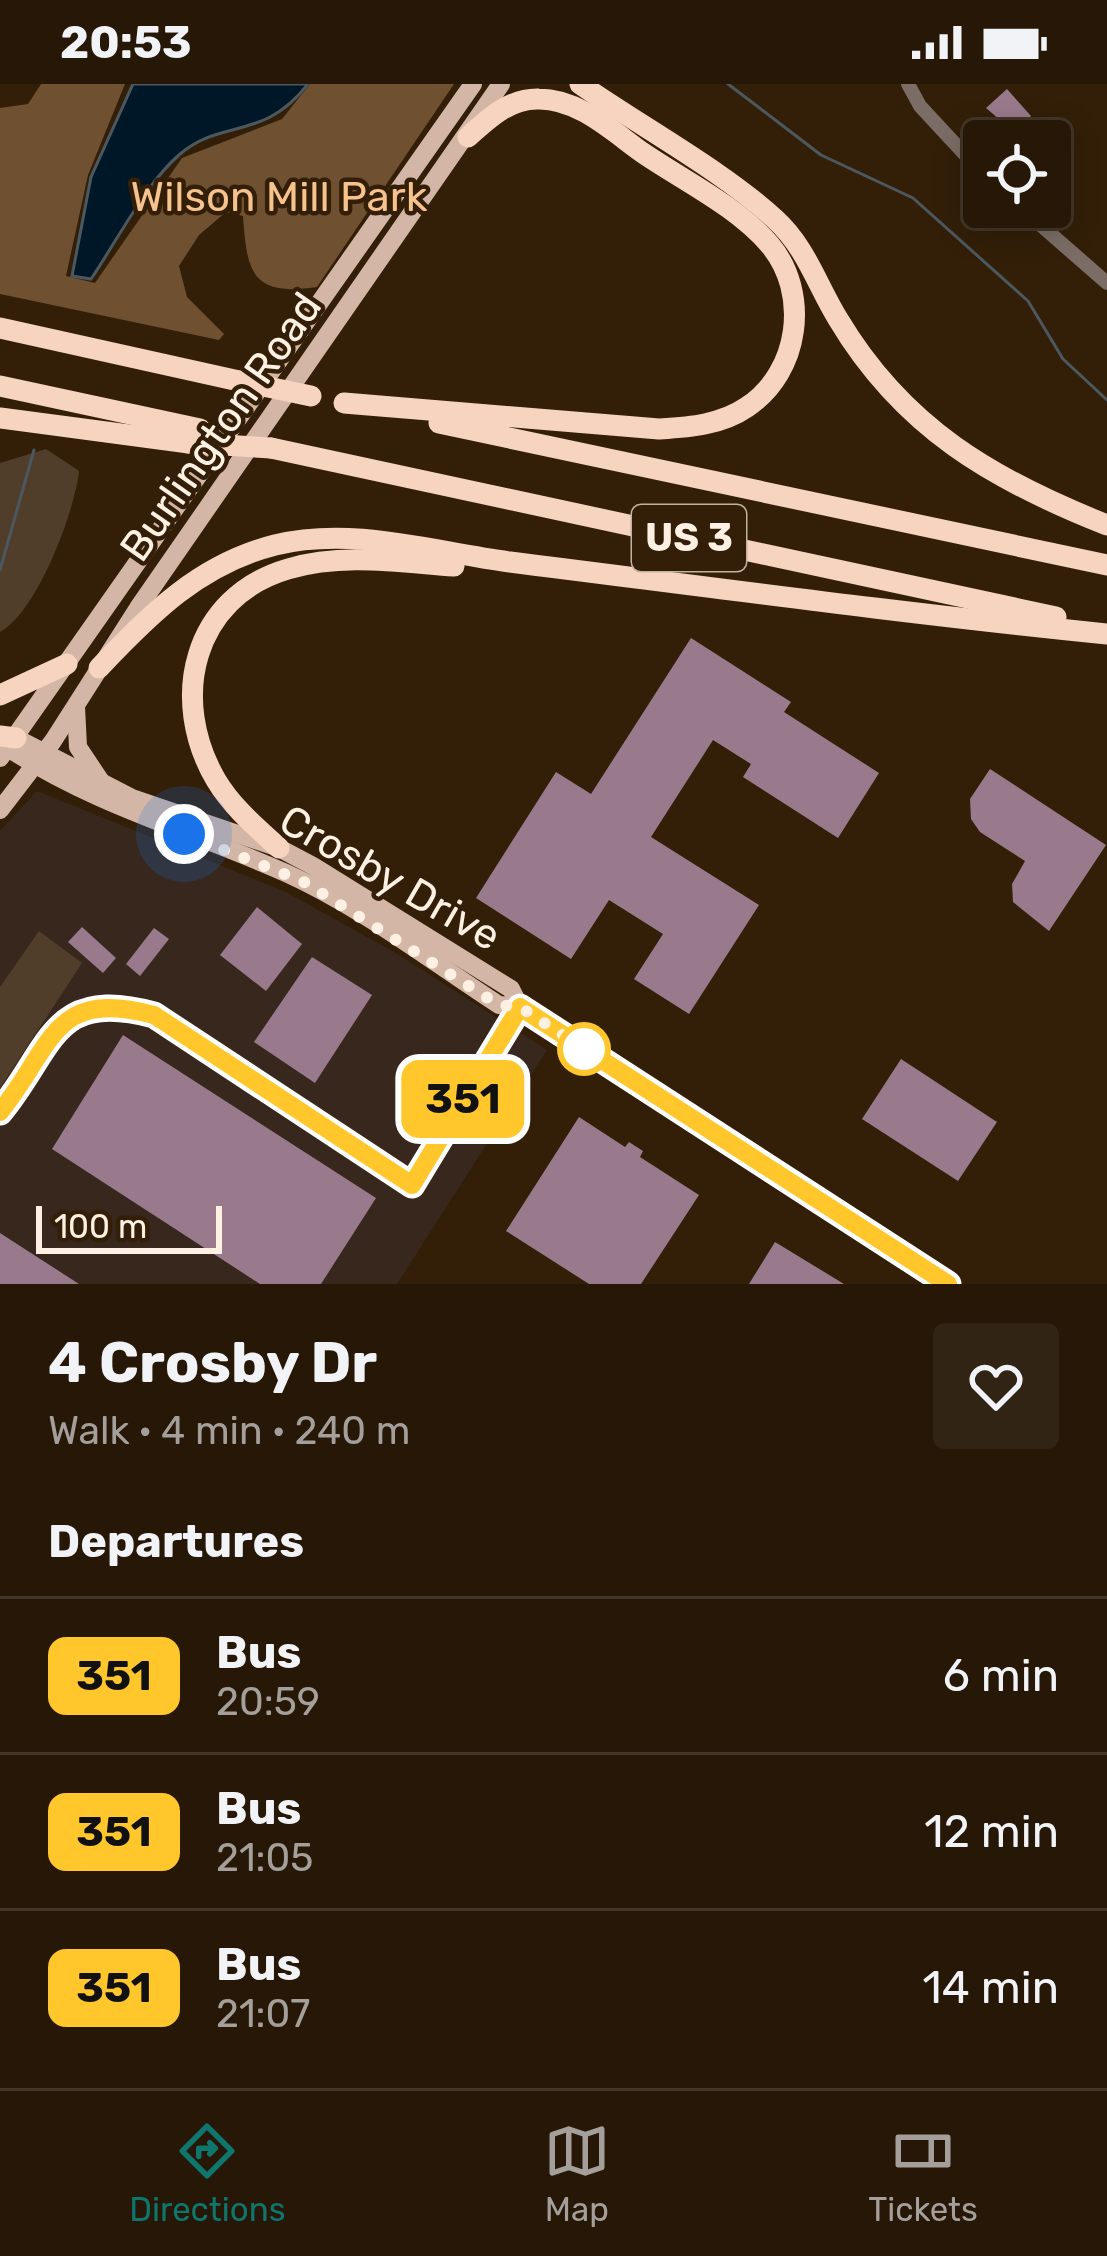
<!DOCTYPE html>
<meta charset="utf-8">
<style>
body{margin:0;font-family:Rubik,sans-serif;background:#322414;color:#f1f3f6;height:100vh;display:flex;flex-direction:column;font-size:45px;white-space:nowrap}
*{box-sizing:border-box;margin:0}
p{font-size:39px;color:#a49f9b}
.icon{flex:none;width:66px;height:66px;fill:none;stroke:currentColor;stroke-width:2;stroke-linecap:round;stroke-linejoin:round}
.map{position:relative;height:1200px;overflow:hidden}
.drawer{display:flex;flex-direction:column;background:#261706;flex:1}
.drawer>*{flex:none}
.badge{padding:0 24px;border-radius:18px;font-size:42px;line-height:78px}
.controls{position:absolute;left:963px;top:36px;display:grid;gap:24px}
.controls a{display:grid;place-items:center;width:108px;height:108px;border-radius:12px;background:#261706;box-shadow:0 6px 30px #0003,0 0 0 3px #423628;font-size:60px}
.scale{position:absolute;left:36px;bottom:30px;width:186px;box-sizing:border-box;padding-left:12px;border:6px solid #fef0e3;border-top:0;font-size:33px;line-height:42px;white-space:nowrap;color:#fef0e3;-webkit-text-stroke:9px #331f08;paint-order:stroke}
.you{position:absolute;width:60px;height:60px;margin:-30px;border:9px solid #fff;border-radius:50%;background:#1a73e8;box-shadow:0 0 0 18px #1a73e833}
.map>.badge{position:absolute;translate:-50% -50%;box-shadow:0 0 0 6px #fff}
h2{padding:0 48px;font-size:45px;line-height:108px}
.round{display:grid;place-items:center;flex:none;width:126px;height:126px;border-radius:12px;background:#322414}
.head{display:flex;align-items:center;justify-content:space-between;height:204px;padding:0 48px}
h1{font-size:57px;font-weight:700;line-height:90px}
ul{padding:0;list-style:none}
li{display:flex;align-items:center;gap:36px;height:156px;padding:0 48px;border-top:3px solid #423628}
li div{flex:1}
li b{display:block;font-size:45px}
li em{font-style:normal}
li .badge{min-width:132px;font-weight:700;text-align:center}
.status{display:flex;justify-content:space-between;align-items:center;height:84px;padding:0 60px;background:#261706;direction:ltr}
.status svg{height:33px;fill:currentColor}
.tab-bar{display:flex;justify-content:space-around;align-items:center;height:168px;border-top:3px solid #423628;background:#261706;font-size:33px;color:#a49f9b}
.tab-bar a{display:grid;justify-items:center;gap:6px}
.tab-bar .current{color:#0f766e}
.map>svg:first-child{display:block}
.commercial{fill:#37271c}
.green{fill:#513e2a}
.forest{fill:#6f5131}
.water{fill:#001728;stroke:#4c5860;stroke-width:3}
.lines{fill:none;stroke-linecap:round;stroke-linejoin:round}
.stream{stroke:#4c5860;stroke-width:3}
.building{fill:#997a8d}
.minor{stroke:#7b6d65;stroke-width:14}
.major{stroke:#d3b6a6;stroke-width:18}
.highway{stroke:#f6d4c0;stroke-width:21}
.highway-bridge{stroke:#f6d4c0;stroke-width:21}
.line-casing{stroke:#fff;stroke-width:27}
.line{stroke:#ffc72c;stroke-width:18}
.walk{stroke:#fef0e3;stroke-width:12;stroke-dasharray:0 21.6}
.stop-dot{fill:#fff;stroke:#ffc72c;stroke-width:6}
.labels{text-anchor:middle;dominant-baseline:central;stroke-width:9;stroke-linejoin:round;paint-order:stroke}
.shield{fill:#331f08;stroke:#c1b1a1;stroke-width:3}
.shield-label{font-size:39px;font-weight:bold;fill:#fef0e3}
.park-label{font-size:42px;fill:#f6c28d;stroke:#331f08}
.street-label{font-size:42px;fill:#fef0e3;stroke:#331f08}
</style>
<div class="status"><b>20:53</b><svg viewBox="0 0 49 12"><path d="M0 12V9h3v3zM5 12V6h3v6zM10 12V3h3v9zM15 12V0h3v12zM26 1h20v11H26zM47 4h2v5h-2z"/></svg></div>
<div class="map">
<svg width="1107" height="1200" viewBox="0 0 1107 1200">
<rect width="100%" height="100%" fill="#331f08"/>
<!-- commercial -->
<polygon class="commercial" points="37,707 286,808 394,868 547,966 397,1200 0,1200 0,747"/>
<!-- green -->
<g class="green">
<path d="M46,365L79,387C75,427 37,528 0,548V379Z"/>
<polygon points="39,847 82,879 0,1004 0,903"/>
</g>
<!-- forest -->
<path class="forest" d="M41,0H125L88,91L66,192L95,199L182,74L282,35L310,0H454L317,203C251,213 247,188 243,132L226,128L199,151L179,182L187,213L224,250L219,256L0,210V24L28,20Z"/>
<!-- water -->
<path class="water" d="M133,0H308C263,58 221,34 179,71C147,98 115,160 91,195L72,192L91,93Z"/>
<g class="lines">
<!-- stream -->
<g class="stream">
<polyline points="728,0 821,71 913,114 1028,217 1063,275 1107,316"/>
<polyline points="0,486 34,366"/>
</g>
</g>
<!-- building -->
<g class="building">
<polygon points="1007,5 1031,32 1014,48 986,24"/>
<polygon points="691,554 791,618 784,628 879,689 838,754 743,693 751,680 713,656 651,753 759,821 689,930 634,895 663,850 609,816 571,875 476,814 556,688 591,710"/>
<polygon points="990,685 1106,761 1049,847 1013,818 1012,800 1025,777 980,748 971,735 970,715"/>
<polygon points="257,823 302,860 266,907 220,871"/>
<polygon points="82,843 116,874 103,889 68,858"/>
<polygon points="154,844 169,855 140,892 126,880"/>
<polygon points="312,873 372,911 315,999 254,958"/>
<polygon points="123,951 376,1114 321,1200 260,1200 52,1065"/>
<polygon points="901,975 997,1038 958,1097 862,1035"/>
<polygon points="579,1033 625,1063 629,1058 643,1067 640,1073 699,1111 641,1200 589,1200 506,1147"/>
<polygon points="0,1149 79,1200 0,1200"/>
<polygon points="775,1158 844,1200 749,1200"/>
</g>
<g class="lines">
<!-- minor -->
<g class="minor">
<polyline points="908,0 920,22 984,91"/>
<polyline points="1020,123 1107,199"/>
</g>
<!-- major -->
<g class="major">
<polyline points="76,623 78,663 100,696"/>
<polyline points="16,654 132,714 279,764 313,782 511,905 520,923"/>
<path d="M8,664C96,722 192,747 286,789C361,823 430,876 499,921L520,923L948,1200"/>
<polyline points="0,674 473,0"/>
<polyline points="0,726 53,657 138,524 501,0"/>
</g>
<!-- highway -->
<g class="highway">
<path d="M580,0C640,42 723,87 775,135C806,163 817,201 838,235C903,344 993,396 1107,441"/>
<polyline points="0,244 239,297"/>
<polyline points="0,302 200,345"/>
<path d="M344,319L659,345C689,343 721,341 747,323C800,288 810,209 770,161C738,123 684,97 643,69C612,47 579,15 539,15C510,14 489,34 468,53"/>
<polyline points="0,334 189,359"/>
<polyline points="439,339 1107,481"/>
<polyline points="271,364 1056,533"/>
<path d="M99,584C151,529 200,480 275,461C353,442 433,468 510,478C709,503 908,530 1107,550"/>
<polyline points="0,611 67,580"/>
<polyline points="0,652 16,654"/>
<path d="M279,764C256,743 232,723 216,696C169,616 192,513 288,485C342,469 398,478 454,482"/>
</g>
<!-- highway-bridge -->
<g class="highway-bridge">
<polyline points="239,297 311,312"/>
<polyline points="189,359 271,364"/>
</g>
</g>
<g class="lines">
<!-- line casing -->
<g class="line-casing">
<path id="line" d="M0,1028C53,963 52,903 154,931L412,1101L520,923L948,1200"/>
</g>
<!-- line -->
<use href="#line" class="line"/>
<!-- walk -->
<polyline class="walk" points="184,750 304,798 499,921 520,923 584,965"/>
</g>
<!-- markers -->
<circle class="stop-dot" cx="584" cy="965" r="24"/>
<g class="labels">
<!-- shield labels -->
<rect class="shield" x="632" y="421" width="114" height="66" rx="9"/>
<g class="shield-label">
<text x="689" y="454">US 3</text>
</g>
<!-- park labels -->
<g class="park-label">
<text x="279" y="113">Wilson Mill Park</text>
</g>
<!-- street labels -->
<g class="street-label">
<text transform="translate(221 343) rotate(-55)">Burlington Road</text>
<text transform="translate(390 794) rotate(30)">Crosby Drive</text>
</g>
</g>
</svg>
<div class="controls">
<a><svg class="icon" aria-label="locate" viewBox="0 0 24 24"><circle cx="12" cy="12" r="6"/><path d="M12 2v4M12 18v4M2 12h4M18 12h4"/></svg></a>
</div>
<div class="scale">100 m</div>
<div class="you" style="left:184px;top:750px"></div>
<b class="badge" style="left:463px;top:1015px;background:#ffc72c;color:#111">351</b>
</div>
<section class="drawer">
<div class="head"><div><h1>4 Crosby Dr</h1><p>Walk · 4 min · 240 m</p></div><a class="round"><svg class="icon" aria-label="heart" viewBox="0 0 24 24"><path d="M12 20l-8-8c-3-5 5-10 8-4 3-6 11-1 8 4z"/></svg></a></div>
<h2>Departures</h2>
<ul>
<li><span class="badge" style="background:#ffc72c;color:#111">351</span><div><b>Bus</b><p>20:59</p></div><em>6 min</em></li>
<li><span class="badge" style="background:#ffc72c;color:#111">351</span><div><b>Bus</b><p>21:05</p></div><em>12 min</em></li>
<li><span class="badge" style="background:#ffc72c;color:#111">351</span><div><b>Bus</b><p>21:07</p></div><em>14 min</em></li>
</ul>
</section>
<nav class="tab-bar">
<a class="current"><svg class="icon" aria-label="directions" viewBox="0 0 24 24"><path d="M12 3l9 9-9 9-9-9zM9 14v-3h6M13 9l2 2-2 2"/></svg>Directions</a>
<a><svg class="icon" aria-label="map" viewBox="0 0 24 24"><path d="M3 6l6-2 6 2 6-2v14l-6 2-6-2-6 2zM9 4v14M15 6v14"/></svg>Map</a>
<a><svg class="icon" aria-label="tickets" viewBox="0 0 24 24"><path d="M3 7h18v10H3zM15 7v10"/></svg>Tickets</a>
</nav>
